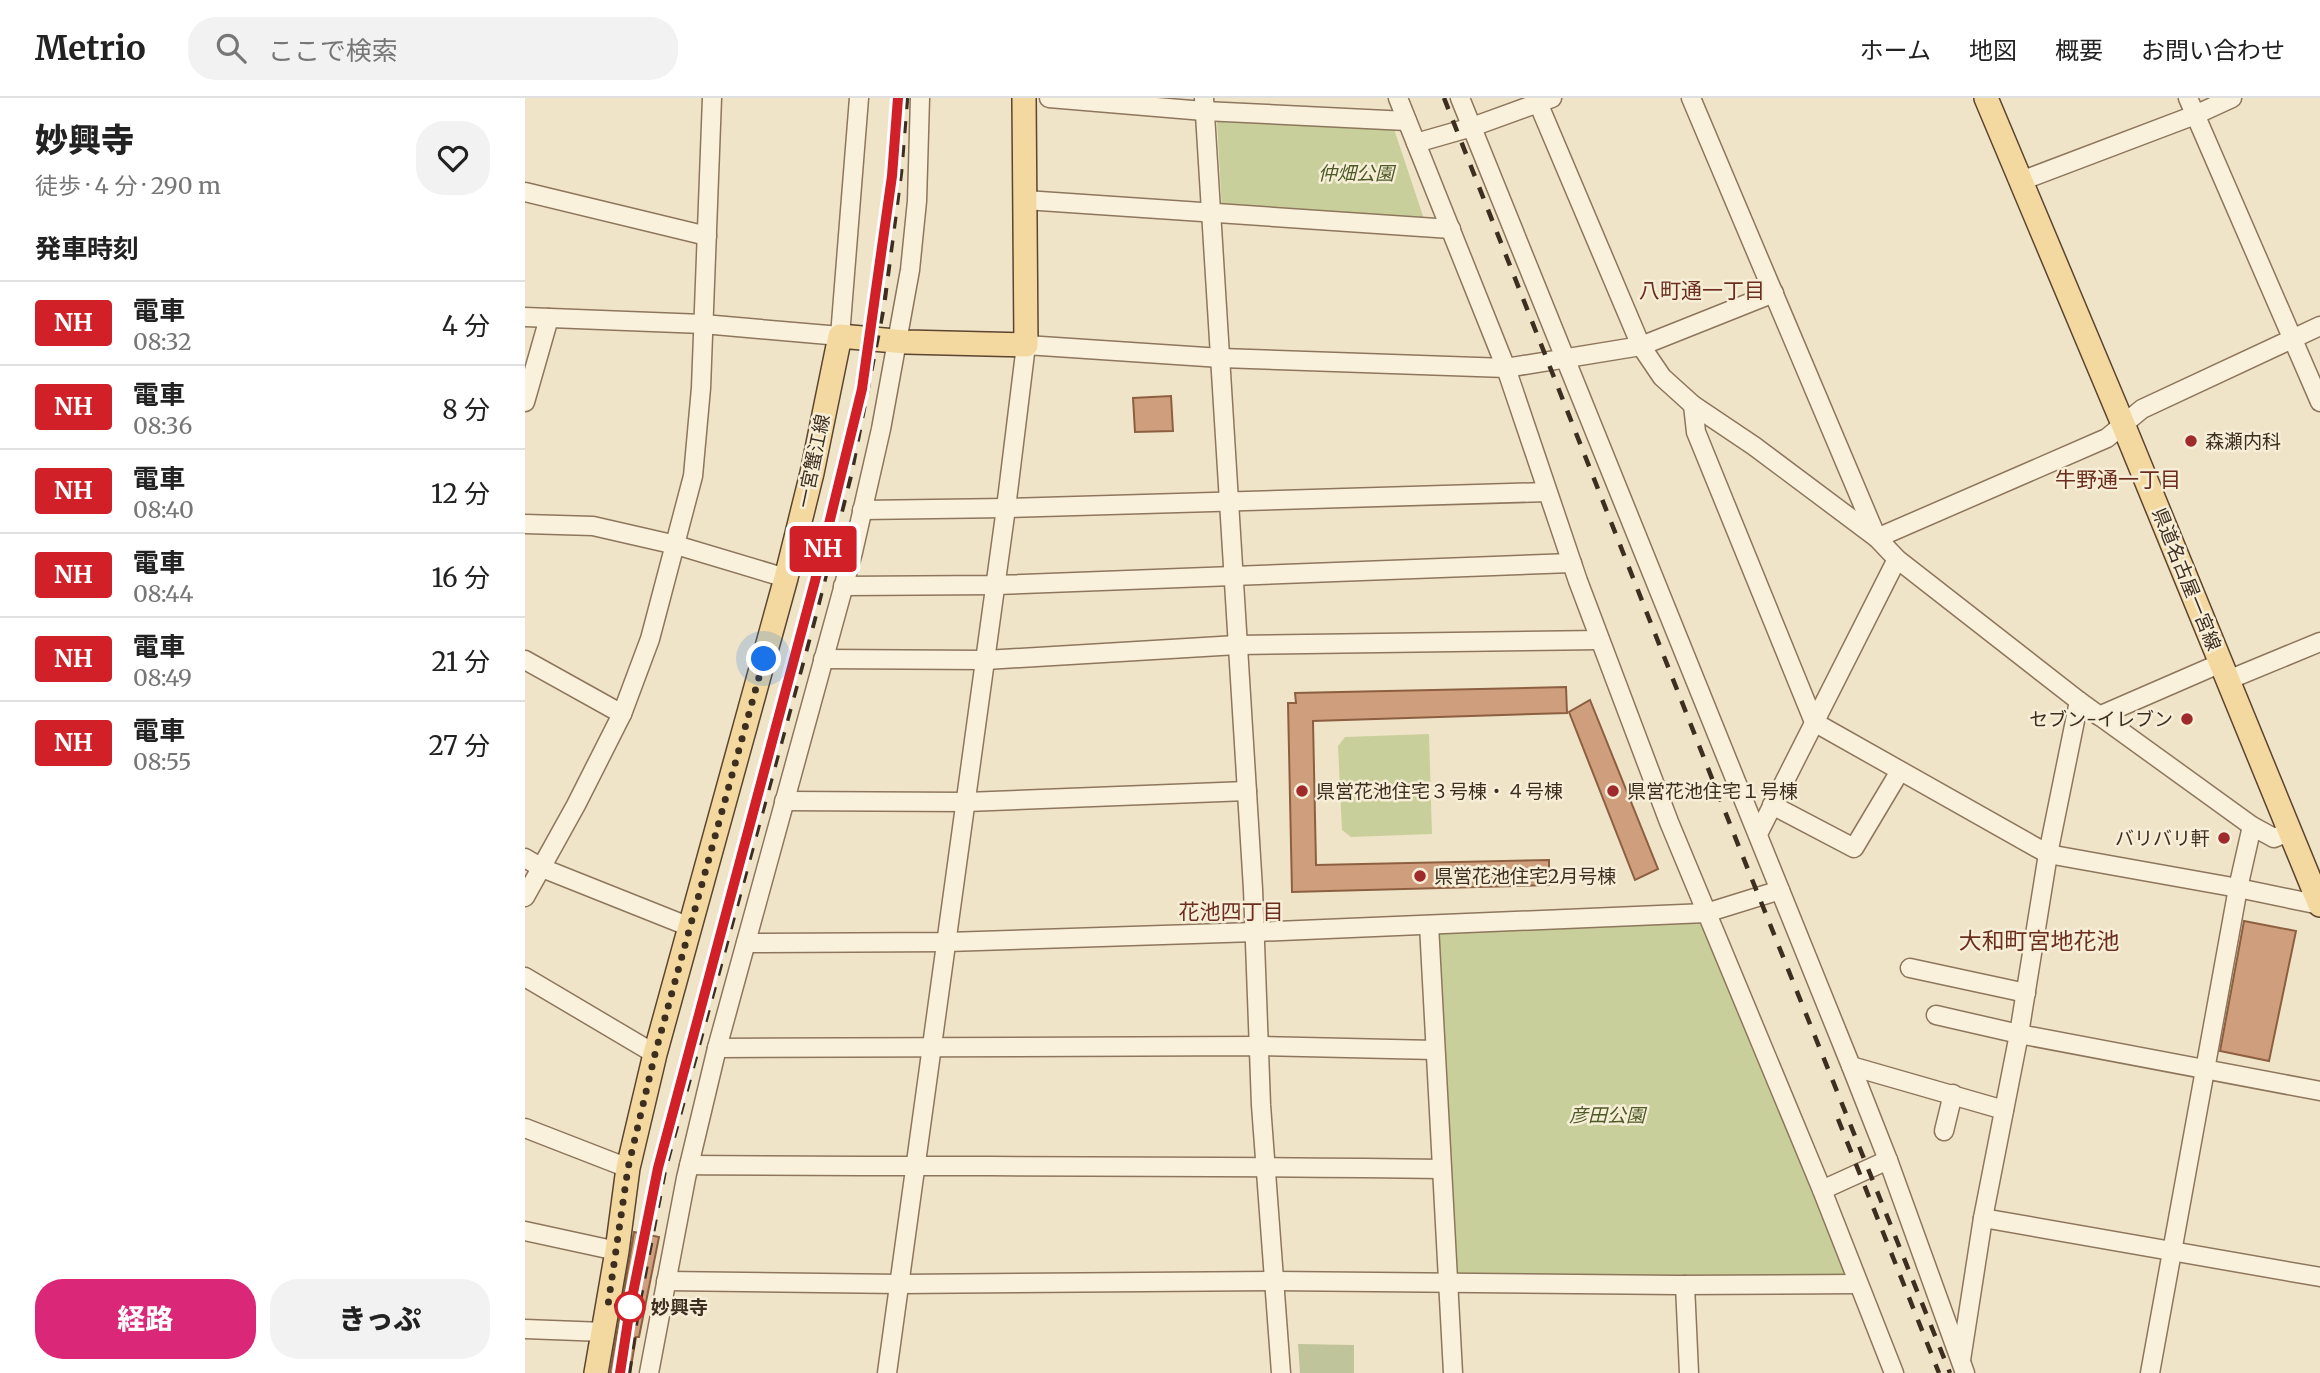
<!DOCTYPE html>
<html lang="ja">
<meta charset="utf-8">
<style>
body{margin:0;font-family:Merriweather,"Noto Sans JP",serif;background:#f2f2f2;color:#222;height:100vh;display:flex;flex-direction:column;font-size:26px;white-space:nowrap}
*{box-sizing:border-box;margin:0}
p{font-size:23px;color:#767676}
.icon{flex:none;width:38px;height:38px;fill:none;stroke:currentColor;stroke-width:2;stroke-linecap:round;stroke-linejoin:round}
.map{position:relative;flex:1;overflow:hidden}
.side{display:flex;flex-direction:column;background:#fff;width:525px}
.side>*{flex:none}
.badge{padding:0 14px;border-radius:5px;font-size:24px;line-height:46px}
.you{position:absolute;width:35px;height:35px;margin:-18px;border:5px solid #fff;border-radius:50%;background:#1a73e8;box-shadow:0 0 0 10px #1a73e833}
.map>.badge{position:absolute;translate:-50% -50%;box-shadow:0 0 0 4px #fff}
h2{padding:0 35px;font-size:26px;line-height:63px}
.round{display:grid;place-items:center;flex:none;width:74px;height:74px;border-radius:28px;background:#f2f2f2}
.overview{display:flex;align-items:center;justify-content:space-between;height:119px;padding:0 35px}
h1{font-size:33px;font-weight:800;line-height:52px}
.action{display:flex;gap:14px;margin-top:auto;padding:14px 35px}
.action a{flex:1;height:80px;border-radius:28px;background:#db2777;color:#fff;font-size:28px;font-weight:800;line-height:80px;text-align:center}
.action a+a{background:#f2f2f2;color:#222}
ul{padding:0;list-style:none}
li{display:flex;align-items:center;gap:21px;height:84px;padding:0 35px;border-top:2px solid #e0e0e0}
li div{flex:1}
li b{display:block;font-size:26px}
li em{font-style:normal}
li .badge{min-width:77px;font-weight:700;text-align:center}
header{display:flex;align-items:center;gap:42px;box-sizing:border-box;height:98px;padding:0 35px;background:#fff;border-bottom:2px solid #e0e0e0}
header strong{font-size:33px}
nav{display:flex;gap:38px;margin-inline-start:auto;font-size:24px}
.search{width:490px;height:63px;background:#f2f2f2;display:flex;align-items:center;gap:18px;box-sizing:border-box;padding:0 24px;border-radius:28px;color:#767676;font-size:26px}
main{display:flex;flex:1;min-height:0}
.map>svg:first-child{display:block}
.green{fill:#c9cf9b}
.cemetery{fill:#bfc49a}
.building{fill:#cf9f7d;stroke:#8d5f41;stroke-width:2}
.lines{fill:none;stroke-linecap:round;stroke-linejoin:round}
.minor-casing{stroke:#8d765c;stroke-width:21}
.major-casing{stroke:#5b4430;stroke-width:26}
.minor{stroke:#faf1dc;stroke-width:18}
.major{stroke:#f3d9a0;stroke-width:23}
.rail{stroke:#3d2e20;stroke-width:4.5;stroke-dasharray:12 12;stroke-linecap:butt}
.line-casing{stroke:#fff;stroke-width:16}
.line{stroke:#d12027;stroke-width:10}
.walk{stroke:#3d2e20;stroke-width:7;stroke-dasharray:0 12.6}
.poi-dot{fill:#9e2a2b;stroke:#f7eed8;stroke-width:2.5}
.stop-dot{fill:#fff;stroke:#d12027;stroke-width:3.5}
.labels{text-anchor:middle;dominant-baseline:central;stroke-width:5;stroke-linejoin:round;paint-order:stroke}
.park-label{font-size:19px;font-style:italic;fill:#4d5a26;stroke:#f7eed8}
.poi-label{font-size:19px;fill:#3d2e20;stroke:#f7eed8;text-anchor:start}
.street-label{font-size:19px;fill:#3d2e20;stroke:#f7eed8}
.stop-label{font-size:19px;font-weight:bold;fill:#3d2e20;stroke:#f7eed8;text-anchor:start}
.neighbourhood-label{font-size:21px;fill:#6b2e1e;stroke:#f7eed8}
.quarter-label{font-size:23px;fill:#6b2e1e;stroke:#f7eed8}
</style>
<header>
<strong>Metrio</strong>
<div class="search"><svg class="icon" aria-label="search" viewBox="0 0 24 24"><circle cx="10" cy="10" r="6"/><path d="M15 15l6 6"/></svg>ここで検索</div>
<nav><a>ホーム</a><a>地図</a><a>概要</a><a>お問い合わせ</a></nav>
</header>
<main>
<section class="side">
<div class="overview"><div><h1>妙興寺</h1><p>徒歩 · 4 分 · 290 m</p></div><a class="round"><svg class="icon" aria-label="heart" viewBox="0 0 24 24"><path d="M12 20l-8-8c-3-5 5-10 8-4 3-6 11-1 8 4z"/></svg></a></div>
<h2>発車時刻</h2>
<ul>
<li><span class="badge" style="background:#d12027;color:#fff">NH</span><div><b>電車</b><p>08:32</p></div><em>4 分</em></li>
<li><span class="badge" style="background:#d12027;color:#fff">NH</span><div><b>電車</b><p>08:36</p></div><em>8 分</em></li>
<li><span class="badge" style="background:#d12027;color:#fff">NH</span><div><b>電車</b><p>08:40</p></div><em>12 分</em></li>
<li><span class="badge" style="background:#d12027;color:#fff">NH</span><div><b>電車</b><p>08:44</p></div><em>16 分</em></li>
<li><span class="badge" style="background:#d12027;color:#fff">NH</span><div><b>電車</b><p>08:49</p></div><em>21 分</em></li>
<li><span class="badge" style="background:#d12027;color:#fff">NH</span><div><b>電車</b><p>08:55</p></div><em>27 分</em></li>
</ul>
<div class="action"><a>経路</a><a>きっぷ</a></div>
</section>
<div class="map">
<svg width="1795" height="1275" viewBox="0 0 1795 1275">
<rect width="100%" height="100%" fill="#f0e4c8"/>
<!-- green -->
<g class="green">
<polygon points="692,24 868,28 902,130 697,112"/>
<polygon points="904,636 907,736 826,739 817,732 813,648 820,639"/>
<polygon points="1176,821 1327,1182 927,1181 907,829"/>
</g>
<!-- cemetery -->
<polygon class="cemetery" points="773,1246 829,1247 829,1275 775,1275"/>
<!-- building -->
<g class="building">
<polygon points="646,298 648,333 610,334 608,300"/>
<polygon points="1041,589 1042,615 788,623 791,767 1024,762 1024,787 767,794 763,605 771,605 770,595"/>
<polygon points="1065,602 1133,771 1110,782 1044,614"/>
<polygon points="1719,823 1771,833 1744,963 1695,953"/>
<polygon points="109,1134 134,1139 114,1239 111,1239 105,1275 85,1275"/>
</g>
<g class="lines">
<!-- minor casing -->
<g class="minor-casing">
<g id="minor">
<polyline points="524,0 679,13 882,23"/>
<polyline points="679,0 728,791 736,1007 756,1275"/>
<polyline points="873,0 981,270 1053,483 1144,724 1297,1092 1369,1275"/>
<polyline points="935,0 1326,968 1363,1062 1440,1275"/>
<polyline points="1011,0 1116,248 1137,279 1168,307 1229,348 1352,440 1372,461 1554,603 1727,728 1749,740 1766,733"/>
<polyline points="1166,0 1352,440"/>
<polyline points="1663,0 1795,304"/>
<polyline points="891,45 947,29 1027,0"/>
<polyline points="1496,83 1670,17 1707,0"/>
<polyline points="0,94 182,138"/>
<polyline points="500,102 926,131"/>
<polyline points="0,219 178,226 315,238 334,0"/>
<polyline points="0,304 24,220"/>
<polyline points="1168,307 1171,334 1289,624 1523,756 1713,790 1795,807"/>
<polyline points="337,412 481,410 1022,394"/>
<polyline points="0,426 68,428 151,447 261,480"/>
<polyline points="1352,440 1582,340 1617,311 1795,228"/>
<polyline points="318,488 471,487 1047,465"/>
<polyline points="298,561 461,562 712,547 1075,542"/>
<polyline points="0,562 97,616"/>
<polyline points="1703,582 1795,544"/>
<polyline points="1574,618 1696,565"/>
<polyline points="259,703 441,704 722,693"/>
<polyline points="1247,707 1329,750 1375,673"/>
<polyline points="1233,736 1372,461"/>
<polyline points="0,760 17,770 165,829"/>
<polyline points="0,799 51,707 97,616 125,541 168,378 176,290 187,0"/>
<polyline points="904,827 928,1275"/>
<polyline points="221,845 422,844 730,834 1181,815 1255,792"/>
<polyline points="1385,870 1501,895"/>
<polyline points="0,879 130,956"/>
<polyline points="1411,917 1494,936 1795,993"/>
<polyline points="192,950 734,948 910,952"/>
<polyline points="1326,968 1479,1012"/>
<polyline points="0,1030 103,1070"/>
<polyline points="1419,1033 1428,996"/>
<path d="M164,1067C415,1069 665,1067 916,1071"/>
<polyline points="1297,1092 1363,1062"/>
<polyline points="1458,1120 1795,1179"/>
<polyline points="0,1133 92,1153"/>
<polyline points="141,1183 375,1186 749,1183 1153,1187 1333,1186"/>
<polyline points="1160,1187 1164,1275"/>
<polyline points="0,1231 79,1234"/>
<polyline points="1436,1262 1458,1120 1494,936 1523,756 1554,603"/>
<polyline points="124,1275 161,1080 192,950 328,454 356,331 385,172 392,103 395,0"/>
<polyline points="362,1275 481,410 501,247 696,260 981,270 1116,248 1249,195"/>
<polyline points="1625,1275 1713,790 1727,728"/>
</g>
</g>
<!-- major casing -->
<g class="major-casing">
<g id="major">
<polyline points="1461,0 1598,326 1795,807"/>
<polyline points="71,1275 92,1153 103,1070 130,956 261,480 287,375 315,238 381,244 501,247 499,0"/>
</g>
</g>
<!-- minor -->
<use href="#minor" class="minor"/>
<!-- major -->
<use href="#major" class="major"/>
<!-- rail -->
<g class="rail">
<polyline points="919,0 1216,754 1425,1275"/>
<polyline points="1313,1021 1414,1275"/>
<polyline points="104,1275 113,1212 140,1072 289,524 326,377 359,207 376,74 382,0"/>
</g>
</g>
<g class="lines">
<!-- line casing -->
<g class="line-casing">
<polyline id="line" points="95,1275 105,1210 133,1070 290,483 337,291 367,78 373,0"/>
</g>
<!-- line -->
<use href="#line" class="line"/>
<!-- walk -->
<polyline class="walk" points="105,1209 83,1207 103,1070 130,956 239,561"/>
</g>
<!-- markers -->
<g class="poi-dot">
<circle cx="1666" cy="343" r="7"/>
<circle cx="1662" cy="621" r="7"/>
<circle cx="777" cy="693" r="7"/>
<circle cx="1088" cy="693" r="7"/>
<circle cx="1699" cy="740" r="7"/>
<circle cx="895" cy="778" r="7"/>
</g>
<circle class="stop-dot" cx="105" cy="1209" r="14"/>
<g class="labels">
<!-- park labels -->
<g class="park-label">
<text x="831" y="75">仲畑公園</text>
<text x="1082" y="1017">彦田公園</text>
</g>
<!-- poi labels -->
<g class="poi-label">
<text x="1680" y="343">森瀬内科</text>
<text x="1648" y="621" text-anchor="end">セブン-イレブン</text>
<text x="791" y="693">県営花池住宅３号棟・４号棟</text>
<text x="1102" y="693">県営花池住宅１号棟</text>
<text x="1685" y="740" text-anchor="end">バリバリ軒</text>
<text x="909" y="778">県営花池住宅2月号棟</text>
</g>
<!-- street labels -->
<g class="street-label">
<text transform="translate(288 363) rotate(-78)">一宮蟹江線</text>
<text transform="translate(1662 481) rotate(68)">県道名古屋一宮線</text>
</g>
<!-- stop labels -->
<g class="stop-label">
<text x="126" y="1209">妙興寺</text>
</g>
<!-- neighbourhood labels -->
<g class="neighbourhood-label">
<text x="1177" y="192">八町通一丁目</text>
<text x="1593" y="381">牛野通一丁目</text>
<text x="706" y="813">花池四丁目</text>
</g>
<!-- quarter labels -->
<g class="quarter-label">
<text x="1514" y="842">大和町宮地花池</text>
</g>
</g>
</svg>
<div class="you" style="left:239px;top:561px"></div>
<b class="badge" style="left:298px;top:451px;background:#d12027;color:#fff">NH</b>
</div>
</main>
